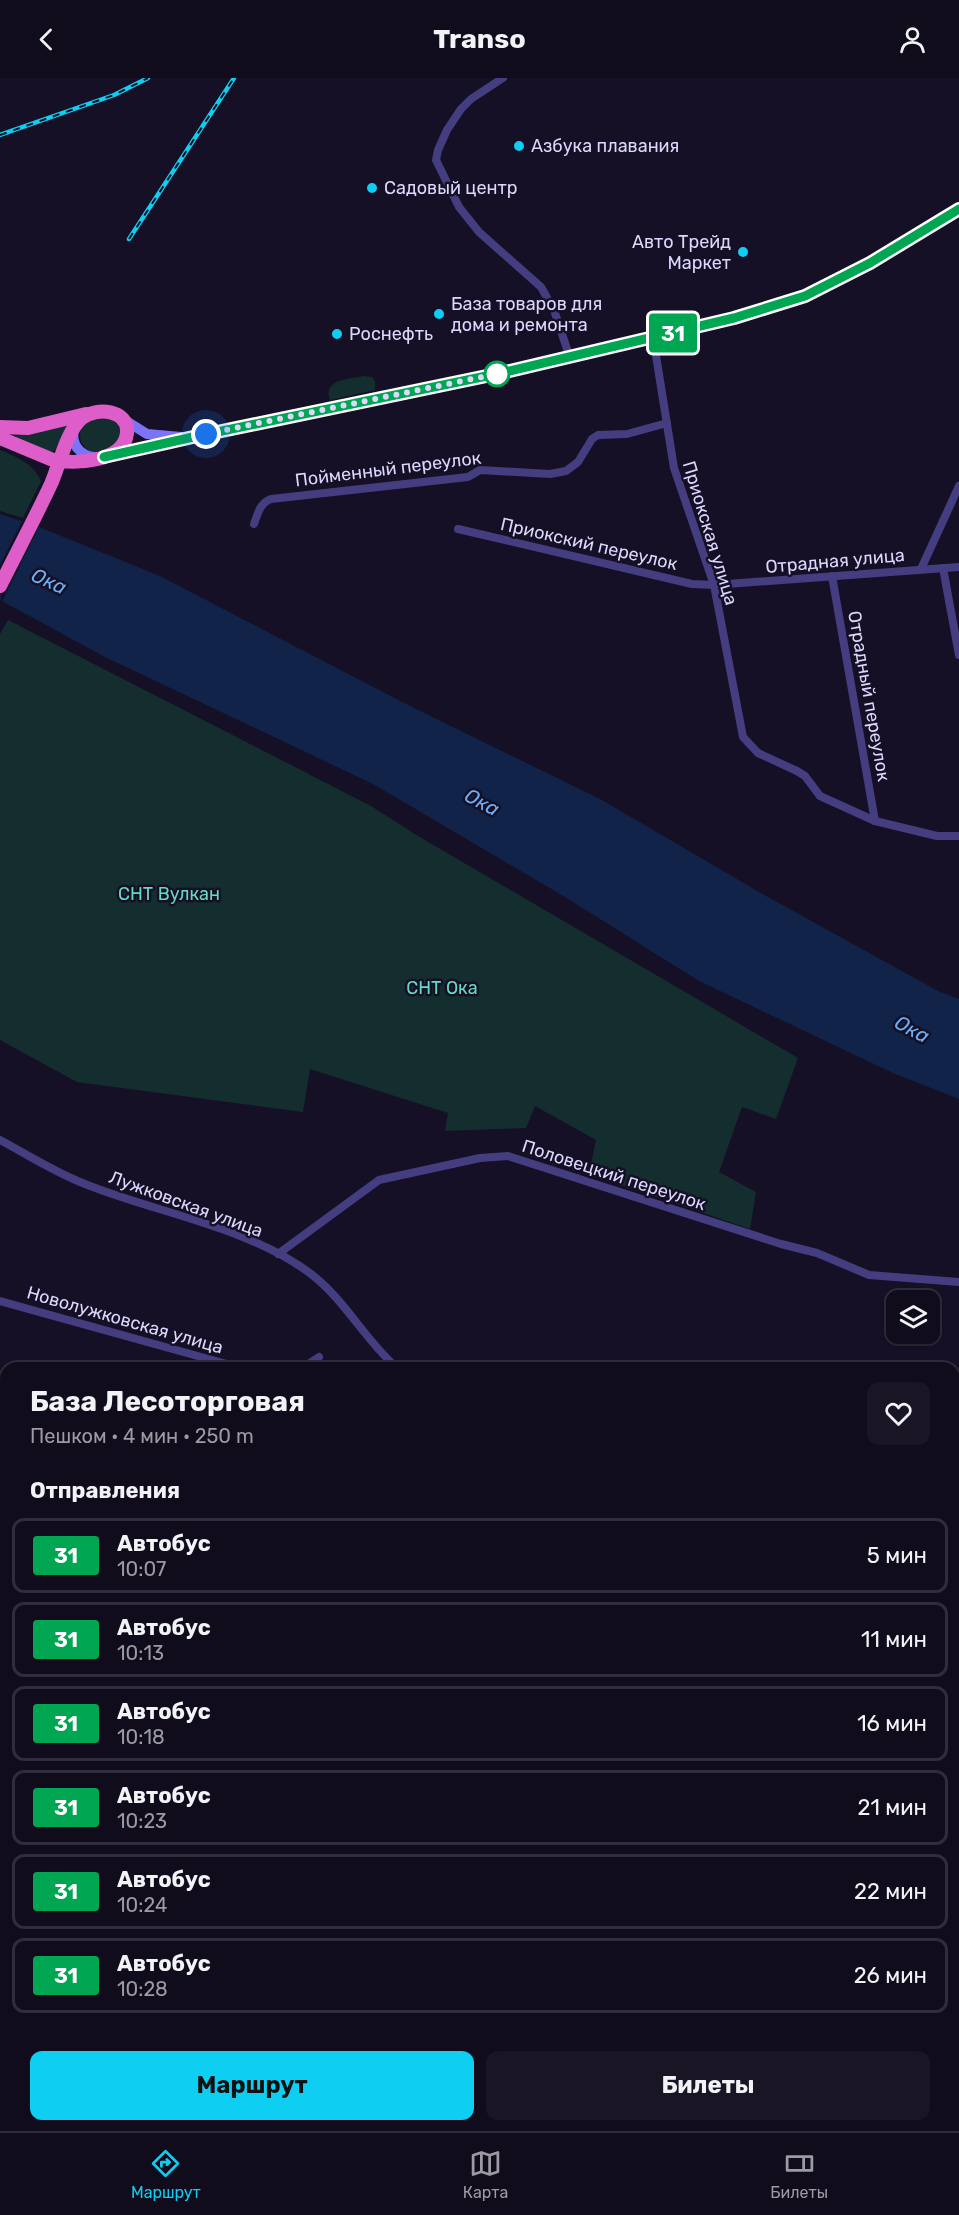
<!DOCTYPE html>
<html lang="ru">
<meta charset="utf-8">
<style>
body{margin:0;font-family:Rubik,sans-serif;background:#191525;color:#f1f3f6;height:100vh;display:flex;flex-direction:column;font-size:22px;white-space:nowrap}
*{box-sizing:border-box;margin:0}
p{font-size:20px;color:#9c9ba3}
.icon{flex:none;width:33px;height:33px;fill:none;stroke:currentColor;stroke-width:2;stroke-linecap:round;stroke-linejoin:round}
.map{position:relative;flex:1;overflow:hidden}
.sheet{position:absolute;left:0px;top:1284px;width:960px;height:770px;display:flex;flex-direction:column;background:#100c1c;border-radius:18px 18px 0 0;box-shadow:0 2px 4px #0004,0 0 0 2px #302c3b}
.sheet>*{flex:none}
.badge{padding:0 12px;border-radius:4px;font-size:21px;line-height:39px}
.tools{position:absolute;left:886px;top:1212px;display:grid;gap:12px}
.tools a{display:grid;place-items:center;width:54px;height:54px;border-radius:12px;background:#100c1c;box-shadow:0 2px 4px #0004,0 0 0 2px #302c3b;font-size:30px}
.you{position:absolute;width:30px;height:30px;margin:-15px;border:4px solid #fff;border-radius:50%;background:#1a73e8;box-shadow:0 0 0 9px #1a73e833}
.map>.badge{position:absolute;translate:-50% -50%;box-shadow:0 0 0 3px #fff}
h2{padding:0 30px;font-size:22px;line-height:54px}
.round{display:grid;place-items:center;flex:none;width:63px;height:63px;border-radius:12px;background:#191525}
.headline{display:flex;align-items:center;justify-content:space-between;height:102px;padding:0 30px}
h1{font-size:28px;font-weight:700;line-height:45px}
.primary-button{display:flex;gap:12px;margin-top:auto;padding:12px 30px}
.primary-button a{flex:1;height:69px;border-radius:12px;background:#0ecff2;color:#111;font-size:24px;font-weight:700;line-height:69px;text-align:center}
.primary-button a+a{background:#191525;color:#f1f3f6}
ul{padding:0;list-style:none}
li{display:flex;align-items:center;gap:18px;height:75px;margin:0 12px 9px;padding:0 18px;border:3px solid #302c3b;border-radius:12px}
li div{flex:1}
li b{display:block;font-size:22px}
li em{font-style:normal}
li .badge{min-width:66px;font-weight:700;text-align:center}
header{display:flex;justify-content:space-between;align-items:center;height:78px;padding:0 30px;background:#100c1c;font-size:27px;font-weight:700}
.menu{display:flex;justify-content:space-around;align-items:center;height:84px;border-top:2px solid #302c3b;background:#100c1c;font-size:16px;color:#9c9ba3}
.menu a{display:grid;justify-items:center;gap:3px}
.menu .current{color:#0ecff2}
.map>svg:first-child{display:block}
.green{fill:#142e2f}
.water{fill:#112348}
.pier{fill:#151025}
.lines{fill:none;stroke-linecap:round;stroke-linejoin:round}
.minor{stroke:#443e81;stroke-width:8}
.tertiary{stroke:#443e81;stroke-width:9}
.secondary{stroke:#7d73f7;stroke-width:10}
.trunk{stroke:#de5ec9;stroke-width:14}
.rail-casing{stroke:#0ecff2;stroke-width:4.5}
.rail{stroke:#151025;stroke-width:2;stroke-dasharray:7;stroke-linecap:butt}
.line-casing{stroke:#fff;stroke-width:14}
.line{stroke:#00a651;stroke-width:9}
.walk{stroke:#ddd7fd;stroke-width:6;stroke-dasharray:0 10.8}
.poi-dot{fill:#0ecff2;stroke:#151025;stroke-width:2}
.stop-dot{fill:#fff;stroke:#00a651;stroke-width:3}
.labels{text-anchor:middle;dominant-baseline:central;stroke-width:5;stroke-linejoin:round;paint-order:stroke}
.poi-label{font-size:18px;fill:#ddd7fd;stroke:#151025;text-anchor:start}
.street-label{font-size:18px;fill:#ddd7fd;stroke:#151025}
.park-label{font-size:18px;fill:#66d9c2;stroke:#151025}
.water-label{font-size:20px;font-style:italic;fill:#6baff7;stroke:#151025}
</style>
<header><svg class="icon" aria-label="back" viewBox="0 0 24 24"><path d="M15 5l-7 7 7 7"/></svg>Transo<svg class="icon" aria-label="person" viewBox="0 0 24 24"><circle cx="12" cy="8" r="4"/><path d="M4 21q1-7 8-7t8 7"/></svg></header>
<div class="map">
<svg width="959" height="2053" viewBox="0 0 959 2053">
<rect width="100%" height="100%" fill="#151025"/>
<!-- green -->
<g class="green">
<path d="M364,298L372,299L375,303V312L330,322C322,301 350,301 364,298Z"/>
<path d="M105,339C115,342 121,345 122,356L112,370C108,371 103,374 98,374C79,375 73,349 90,342C94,340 100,339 105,339Z"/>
<polygon points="65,345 68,348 58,371 51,374 17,360 16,358"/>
<path d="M0,372C17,379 33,385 41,403L23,440L0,433Z"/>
<polygon points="8,542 371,728 418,758 798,980 776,1041 742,1029 719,1094 756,1114 750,1151 589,1096 596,1062 535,1028 526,1050 445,1053 448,1035 310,991 303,1034 77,1004 0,962 0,556"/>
<polygon points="954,1760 959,1762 959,1852 954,1860"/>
<polygon points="260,2048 838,2048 835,2053 256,2053"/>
</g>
<!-- water -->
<polygon class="water" points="0,436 34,447 160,498 410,628 602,722 759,814 940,914 959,921 959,1021 893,995 699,903 565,819 373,706 105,579 0,522"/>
<!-- pier -->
<polygon class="pier" points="23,441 40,447 1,526 0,487"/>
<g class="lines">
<!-- minor -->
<g class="minor">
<polyline points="503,0 471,21 461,31 447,52 438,72 436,82 459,129 479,154 541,209 554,232 570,280"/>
<polyline points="653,259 674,390 714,507 743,659 758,675 797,693 805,698 820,718 875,743 937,758 959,758"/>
<path d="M254,446C258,435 260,425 271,421L468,399L480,392L550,396L566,393L578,384L592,361L598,357L627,356L667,345"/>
<polyline points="458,451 692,506 714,507 959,489"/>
<polyline points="943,490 959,577"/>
<polyline points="921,491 959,408"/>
<polyline points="832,498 875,743"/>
<path d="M0,1062C28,1077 56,1095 85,1106C157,1135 249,1149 311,1196C345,1222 365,1262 397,1290"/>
<polyline points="278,1176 379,1102 480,1080 508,1078 781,1166 817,1175 869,1197 959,1204"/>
<polyline points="0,1223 241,1290"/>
<polyline points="302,1290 319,1279"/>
<polyline points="0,1317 6,1319"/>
<polyline points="954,1320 959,1319"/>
<polyline points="954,1415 959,1414"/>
<polyline points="0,1419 6,1421"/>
<polyline points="954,1493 959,1495"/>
<polyline points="0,1521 6,1523"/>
<polyline points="0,1616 6,1618"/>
<polyline points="954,1654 959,1660"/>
<polyline points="0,1676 6,1653"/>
<polyline points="0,1713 6,1715"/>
<polyline points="0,1810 6,1812"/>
<polyline points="954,1880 959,1884"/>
</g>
<!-- tertiary -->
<g class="tertiary">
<polyline points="954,1895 959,1888"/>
<polyline points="846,2053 850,2048"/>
</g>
<!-- secondary -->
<g class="secondary">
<polyline points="123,341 147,356 181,359"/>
<path d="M74,351C70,371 85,381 104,379L219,353L482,299L734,240L805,218L838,202L959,131"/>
</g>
<!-- trunk -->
<g class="trunk">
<polyline points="0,349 28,350 86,336"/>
<path d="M0,360L53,382C74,386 124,385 127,355C129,331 96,329 82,340C67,352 59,388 51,406C35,440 17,474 0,508"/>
</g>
<!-- rail casing -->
<g class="rail-casing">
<g id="rail">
<polyline points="0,57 114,17 148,0"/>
<polyline points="129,161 234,0"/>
</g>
</g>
<!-- rail -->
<use href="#rail" class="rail"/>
</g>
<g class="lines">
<!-- line casing -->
<g class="line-casing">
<polyline id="line" points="104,379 193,359 501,295 734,240 805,218 870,185 959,131"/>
</g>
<!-- line -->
<use href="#line" class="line"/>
<!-- walk -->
<polyline class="walk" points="206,356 501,295 497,296"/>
</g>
<!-- markers -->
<g class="poi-dot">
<circle cx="519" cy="68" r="6"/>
<circle cx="372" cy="110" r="6"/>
<circle cx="743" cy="174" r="6"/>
<circle cx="439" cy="236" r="6"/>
<circle cx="337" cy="256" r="6"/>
</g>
<circle class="stop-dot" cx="497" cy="296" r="12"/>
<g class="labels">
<!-- poi labels -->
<g class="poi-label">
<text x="531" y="68">Азбука плавания</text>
<text x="384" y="110">Садовый центр</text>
<text x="731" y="164" text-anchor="end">Авто Трейд<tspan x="731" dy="21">Маркет</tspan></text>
<text x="451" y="226">База товаров для<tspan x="451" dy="21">дома и ремонта</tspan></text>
<text x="349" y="256">Роснефть</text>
</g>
<!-- street labels -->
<g class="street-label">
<text transform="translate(388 391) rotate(-7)">Пойменный переулок</text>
<text transform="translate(710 455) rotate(73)">Приокская улица</text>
<text transform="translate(589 466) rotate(13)">Приокский переулок</text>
<text transform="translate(835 483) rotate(-5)">Отрадная улица</text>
<text transform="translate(869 618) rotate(80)">Отрадный переулок</text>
<text transform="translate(614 1097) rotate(18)">Половецкий переулок</text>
<text transform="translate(186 1126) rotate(20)">Лужковская улица</text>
<text transform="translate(125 1242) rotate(16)">Новолужковская улица</text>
</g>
<!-- park labels -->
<g class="park-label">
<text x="169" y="816">СНТ Вулкан</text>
<text x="442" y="910">СНТ Ока</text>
</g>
<!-- water labels -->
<g class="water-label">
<text transform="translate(49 503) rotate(24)">Ока</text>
<text transform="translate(482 724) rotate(28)">Ока</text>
<text transform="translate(912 951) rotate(28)">Ока</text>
</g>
</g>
</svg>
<div class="tools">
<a><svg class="icon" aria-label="layers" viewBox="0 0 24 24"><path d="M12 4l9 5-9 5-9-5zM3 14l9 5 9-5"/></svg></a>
</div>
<div class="you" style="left:206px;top:356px"></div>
<b class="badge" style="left:673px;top:255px;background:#00a651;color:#fff">31</b>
<section class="sheet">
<div class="headline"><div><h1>База Лесоторговая</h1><p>Пешком · 4 мин · 250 m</p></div><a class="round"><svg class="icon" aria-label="heart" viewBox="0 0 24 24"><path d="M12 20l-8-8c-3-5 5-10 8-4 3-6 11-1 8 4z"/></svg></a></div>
<h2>Отправления</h2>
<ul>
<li><span class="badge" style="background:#00a651;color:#fff">31</span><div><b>Автобус</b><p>10:07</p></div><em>5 мин</em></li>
<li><span class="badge" style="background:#00a651;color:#fff">31</span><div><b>Автобус</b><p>10:13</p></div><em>11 мин</em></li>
<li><span class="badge" style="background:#00a651;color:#fff">31</span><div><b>Автобус</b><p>10:18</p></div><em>16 мин</em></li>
<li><span class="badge" style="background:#00a651;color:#fff">31</span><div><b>Автобус</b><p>10:23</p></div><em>21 мин</em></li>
<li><span class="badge" style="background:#00a651;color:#fff">31</span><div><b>Автобус</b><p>10:24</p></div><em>22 мин</em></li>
<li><span class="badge" style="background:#00a651;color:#fff">31</span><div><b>Автобус</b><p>10:28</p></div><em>26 мин</em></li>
</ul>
<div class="primary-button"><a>Маршрут</a><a>Билеты</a></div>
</section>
</div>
<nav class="menu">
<a class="current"><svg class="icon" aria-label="directions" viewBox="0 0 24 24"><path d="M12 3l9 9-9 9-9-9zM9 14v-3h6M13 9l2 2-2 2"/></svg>Маршрут</a>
<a><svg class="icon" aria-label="map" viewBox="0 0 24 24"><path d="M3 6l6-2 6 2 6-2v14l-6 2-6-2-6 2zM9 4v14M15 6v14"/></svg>Карта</a>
<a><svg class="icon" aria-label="tickets" viewBox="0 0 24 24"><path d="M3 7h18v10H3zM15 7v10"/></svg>Билеты</a>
</nav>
